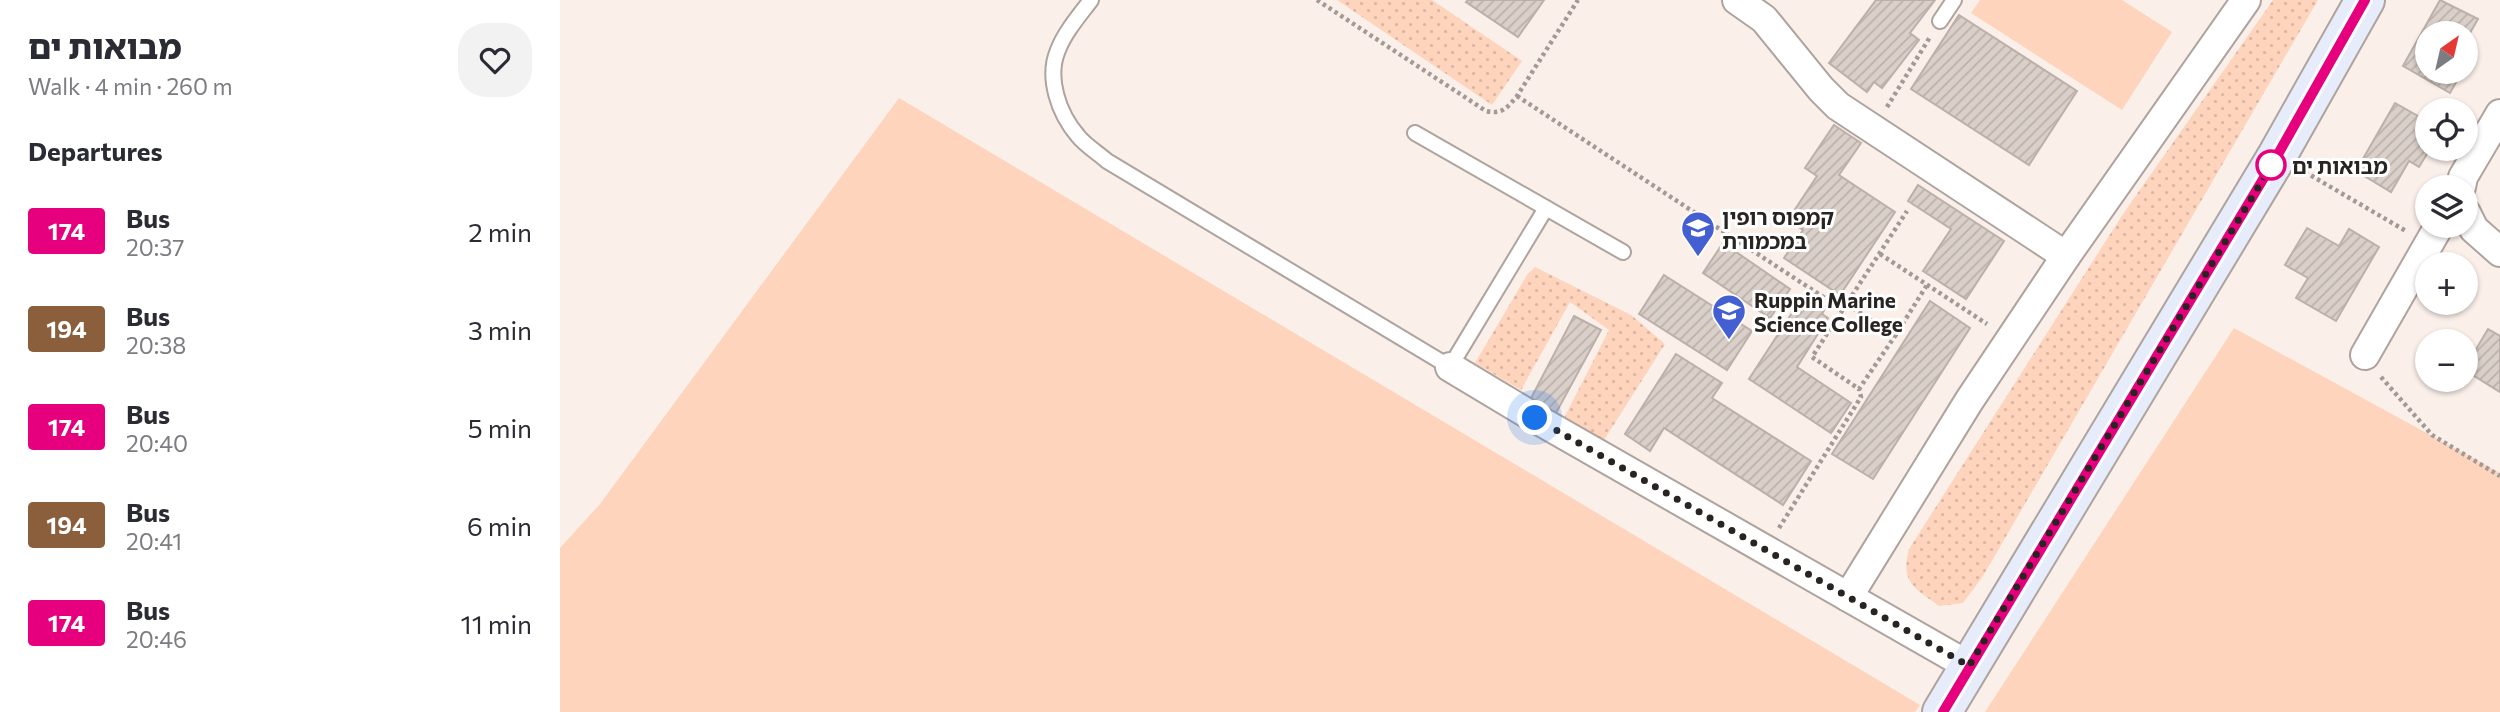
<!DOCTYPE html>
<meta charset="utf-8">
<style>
body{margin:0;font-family:Commissioner,"Noto Sans Hebrew",sans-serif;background:#f2f2f3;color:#2b2b33;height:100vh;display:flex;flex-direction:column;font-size:26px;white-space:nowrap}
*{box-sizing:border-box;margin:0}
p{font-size:23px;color:#7c7c81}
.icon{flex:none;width:38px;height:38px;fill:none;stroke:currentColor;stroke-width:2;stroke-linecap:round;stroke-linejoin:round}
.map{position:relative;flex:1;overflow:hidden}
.side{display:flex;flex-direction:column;background:#fff;width:560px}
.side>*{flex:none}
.badge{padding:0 14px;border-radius:5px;font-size:24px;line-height:46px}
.needle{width:46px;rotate:34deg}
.buttons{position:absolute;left:1855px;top:21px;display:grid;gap:14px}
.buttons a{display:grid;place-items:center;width:63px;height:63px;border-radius:50%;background:#fff;box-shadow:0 2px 5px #0004;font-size:35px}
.you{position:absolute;width:35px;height:35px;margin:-18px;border:5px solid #fff;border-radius:50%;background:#1a73e8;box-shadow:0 0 0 10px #1a73e833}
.map>.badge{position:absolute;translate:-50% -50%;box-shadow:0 0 0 4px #fff}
h2{padding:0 28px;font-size:26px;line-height:63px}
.round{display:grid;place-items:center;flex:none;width:74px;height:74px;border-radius:28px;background:#f2f2f3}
.summary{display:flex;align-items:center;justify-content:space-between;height:119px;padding:0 28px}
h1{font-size:33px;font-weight:800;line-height:52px}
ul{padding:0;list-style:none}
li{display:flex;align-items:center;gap:21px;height:98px;padding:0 28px}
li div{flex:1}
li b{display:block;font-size:26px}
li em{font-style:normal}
li .badge{min-width:77px;font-weight:700;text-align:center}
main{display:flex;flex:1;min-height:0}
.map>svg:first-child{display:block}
.grass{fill:#fed4bd}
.park{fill:url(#park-dots)}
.building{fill:url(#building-hatch);stroke:#bbb0aa;stroke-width:2}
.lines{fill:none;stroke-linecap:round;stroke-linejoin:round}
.lane-casing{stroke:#aea39e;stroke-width:18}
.street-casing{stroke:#aea39e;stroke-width:32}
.secondary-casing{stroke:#aea39e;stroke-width:42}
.path{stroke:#a29a96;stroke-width:4.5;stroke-dasharray:3.5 3.5;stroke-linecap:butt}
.lane{stroke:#fff;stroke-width:14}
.street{stroke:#fff;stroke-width:28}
.secondary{stroke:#e6ecfa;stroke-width:38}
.line-casing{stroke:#fff;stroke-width:16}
.line{stroke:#e6007e;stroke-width:10}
.walk{stroke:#282422;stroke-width:7;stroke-dasharray:0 12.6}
.stop-dot{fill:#fff;stroke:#e6007e;stroke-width:3.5}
.labels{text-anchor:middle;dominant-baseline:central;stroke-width:6;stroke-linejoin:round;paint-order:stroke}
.stop-label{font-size:21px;font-weight:bold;fill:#282422;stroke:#fff;text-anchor:start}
.poi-label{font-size:21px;font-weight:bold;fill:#282422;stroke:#fff;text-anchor:start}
</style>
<main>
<section class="side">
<div class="summary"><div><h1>מבואות ים</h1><p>Walk · 4 min · 260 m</p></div><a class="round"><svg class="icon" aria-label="heart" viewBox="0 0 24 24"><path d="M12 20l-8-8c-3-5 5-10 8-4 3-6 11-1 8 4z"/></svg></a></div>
<h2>Departures</h2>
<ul>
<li><span class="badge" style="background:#e6007e;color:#fff">174</span><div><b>Bus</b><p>20:37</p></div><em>2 min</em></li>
<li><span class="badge" style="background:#8b5e3c;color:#fff">194</span><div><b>Bus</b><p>20:38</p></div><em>3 min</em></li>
<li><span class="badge" style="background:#e6007e;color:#fff">174</span><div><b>Bus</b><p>20:40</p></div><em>5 min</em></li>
<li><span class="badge" style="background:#8b5e3c;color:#fff">194</span><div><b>Bus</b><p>20:41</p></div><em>6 min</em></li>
<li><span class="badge" style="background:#e6007e;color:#fff">174</span><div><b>Bus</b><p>20:46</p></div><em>11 min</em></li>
</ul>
</section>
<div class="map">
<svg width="1940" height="712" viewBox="0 0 1940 712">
<defs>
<pattern id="park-dots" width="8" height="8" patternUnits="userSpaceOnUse" patternTransform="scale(1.75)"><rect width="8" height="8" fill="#fed4bd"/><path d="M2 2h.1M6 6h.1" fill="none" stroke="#dab6a2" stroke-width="1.8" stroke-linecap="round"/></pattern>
<pattern id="building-hatch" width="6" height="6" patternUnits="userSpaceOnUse" patternTransform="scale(1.75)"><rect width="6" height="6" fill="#dacfc9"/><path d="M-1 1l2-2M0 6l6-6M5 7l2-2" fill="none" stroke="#bbb2ac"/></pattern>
</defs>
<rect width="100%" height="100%" fill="#faefe9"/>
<!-- grass -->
<g class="grass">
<polygon points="1420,0 1562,0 1612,32 1562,110 1411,13"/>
<polygon points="339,98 1360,705 1355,712 0,712 0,548 40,504"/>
<polygon points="1674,328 1940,473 1940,712 1425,712"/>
</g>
<!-- park -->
<g class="park">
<polygon points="777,0 872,0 962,61 932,105"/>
<path d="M1713,0H1758L1423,576L1403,603L1379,606C1354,588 1340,582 1349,549L1563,214Z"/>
<polygon points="975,267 1071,315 1105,344 1044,440 1004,418 1049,330 1010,302 961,390 915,363 967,275"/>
</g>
<!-- building -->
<g class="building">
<polygon points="908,0 984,0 958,37 906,2"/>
<polygon points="1316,0 1375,0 1350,33 1359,40 1322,88 1314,82 1307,92 1269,63"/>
<polygon points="1880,0 1918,19 1906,40 1906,33 1867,33 1867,72 1902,72 1890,93 1843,66"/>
<polygon points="1399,15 1517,91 1469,165 1351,89"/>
<polygon points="1835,103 1867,121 1867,149 1870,149 1859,167 1849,161 1831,192 1796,171"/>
<polygon points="1274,125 1301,143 1279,175 1335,212 1280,295 1224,258 1243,230 1228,220 1257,176 1245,168"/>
<polygon points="1358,185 1444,241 1406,299 1363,271 1391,229 1348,201"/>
<polygon points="1747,228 1779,246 1789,229 1819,247 1776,321 1736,298 1748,278 1725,265"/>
<polygon points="1163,243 1230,289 1210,318 1143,273"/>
<polygon points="1104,275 1192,331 1167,370 1079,314"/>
<polygon points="1245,293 1266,307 1262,314 1268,318 1237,367 1291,403 1271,433 1189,379"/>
<polygon points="1370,301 1410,328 1313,479 1272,454"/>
<polygon points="1014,316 1041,330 995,415 969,402"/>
<polygon points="1928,329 1940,336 1940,392 1906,371 1906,366"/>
<polygon points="1116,354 1162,383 1152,398 1251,461 1223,505 1104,428 1090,451 1065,434"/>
</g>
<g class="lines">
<!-- lane casing -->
<g class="lane-casing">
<g id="lane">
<path d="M531,0C519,16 505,32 498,50C486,78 499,114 518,136C525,145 538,153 547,161L890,367L986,208"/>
<polyline points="1380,21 1394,0"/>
<polyline points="855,133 1063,252"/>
</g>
</g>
<!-- street casing -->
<g class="street-casing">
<g id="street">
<polyline points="1177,0 1204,19 1261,89 1278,106 1506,256"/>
<polyline points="1901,187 1903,177 1940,114"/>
<polyline points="1906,213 1914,229 1940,252"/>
<polyline points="1805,355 1879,226"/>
<polyline points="890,367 975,418 1409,666"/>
<polyline points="1288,597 1409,401 1506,256 1686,0"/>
</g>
</g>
<!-- secondary casing -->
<g class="secondary-casing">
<polyline id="secondary" points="1382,712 1717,156 1805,0"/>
</g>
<!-- path -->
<g class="path">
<path d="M757,0L926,111C942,115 948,107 957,96L1018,0"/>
<polyline points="957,96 1283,310"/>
<polyline points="1327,107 1370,37"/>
<polyline points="1745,172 1846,231"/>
<polyline points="1320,254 1427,324"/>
<polyline points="1287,304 1335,336 1299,389 1252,357 1347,211"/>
<polyline points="1335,336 1367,285"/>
<polyline points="1821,377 1872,435 1940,476"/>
<polyline points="1219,528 1301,397 1299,389"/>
</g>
<!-- lane -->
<use href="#lane" class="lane"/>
<!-- street -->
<use href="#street" class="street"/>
<!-- secondary -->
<use href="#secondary" class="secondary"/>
</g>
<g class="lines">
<!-- line casing -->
<g class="line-casing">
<polyline id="line" points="1383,712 1717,156 1805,0"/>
</g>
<!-- line -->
<use href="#line" class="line"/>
<!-- walk -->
<polyline class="walk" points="975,418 1409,666 1717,156 1711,165"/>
</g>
<!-- icons -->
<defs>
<g id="university-pin" transform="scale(1.75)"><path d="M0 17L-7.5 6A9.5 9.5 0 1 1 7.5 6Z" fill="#445fd2" stroke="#fff"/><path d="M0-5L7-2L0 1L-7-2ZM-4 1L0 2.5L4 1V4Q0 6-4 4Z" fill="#fff"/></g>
</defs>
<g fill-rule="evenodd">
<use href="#university-pin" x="1138" y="228"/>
<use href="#university-pin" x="1169" y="311"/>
</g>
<!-- markers -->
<circle class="stop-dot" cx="1711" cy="165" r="14"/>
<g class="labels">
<!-- stop labels -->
<g class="stop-label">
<text x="1732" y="165">מבואות ים</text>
</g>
<!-- poi labels -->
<g class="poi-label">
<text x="1162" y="216">קמפוס רופין<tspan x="1162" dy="24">במכמורת</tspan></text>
<text x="1194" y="299">Ruppin Marine<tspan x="1194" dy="24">Science College</tspan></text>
</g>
</g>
</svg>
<div class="buttons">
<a><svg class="needle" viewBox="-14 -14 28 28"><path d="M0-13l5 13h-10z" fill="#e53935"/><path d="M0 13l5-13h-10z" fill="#7c7c81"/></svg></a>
<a><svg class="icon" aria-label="locate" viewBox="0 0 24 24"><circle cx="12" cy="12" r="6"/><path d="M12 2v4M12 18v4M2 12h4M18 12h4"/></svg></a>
<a><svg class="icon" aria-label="layers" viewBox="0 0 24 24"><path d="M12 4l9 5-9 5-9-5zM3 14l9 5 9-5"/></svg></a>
<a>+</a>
<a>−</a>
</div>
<div class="you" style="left:975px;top:418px"></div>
</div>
</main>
